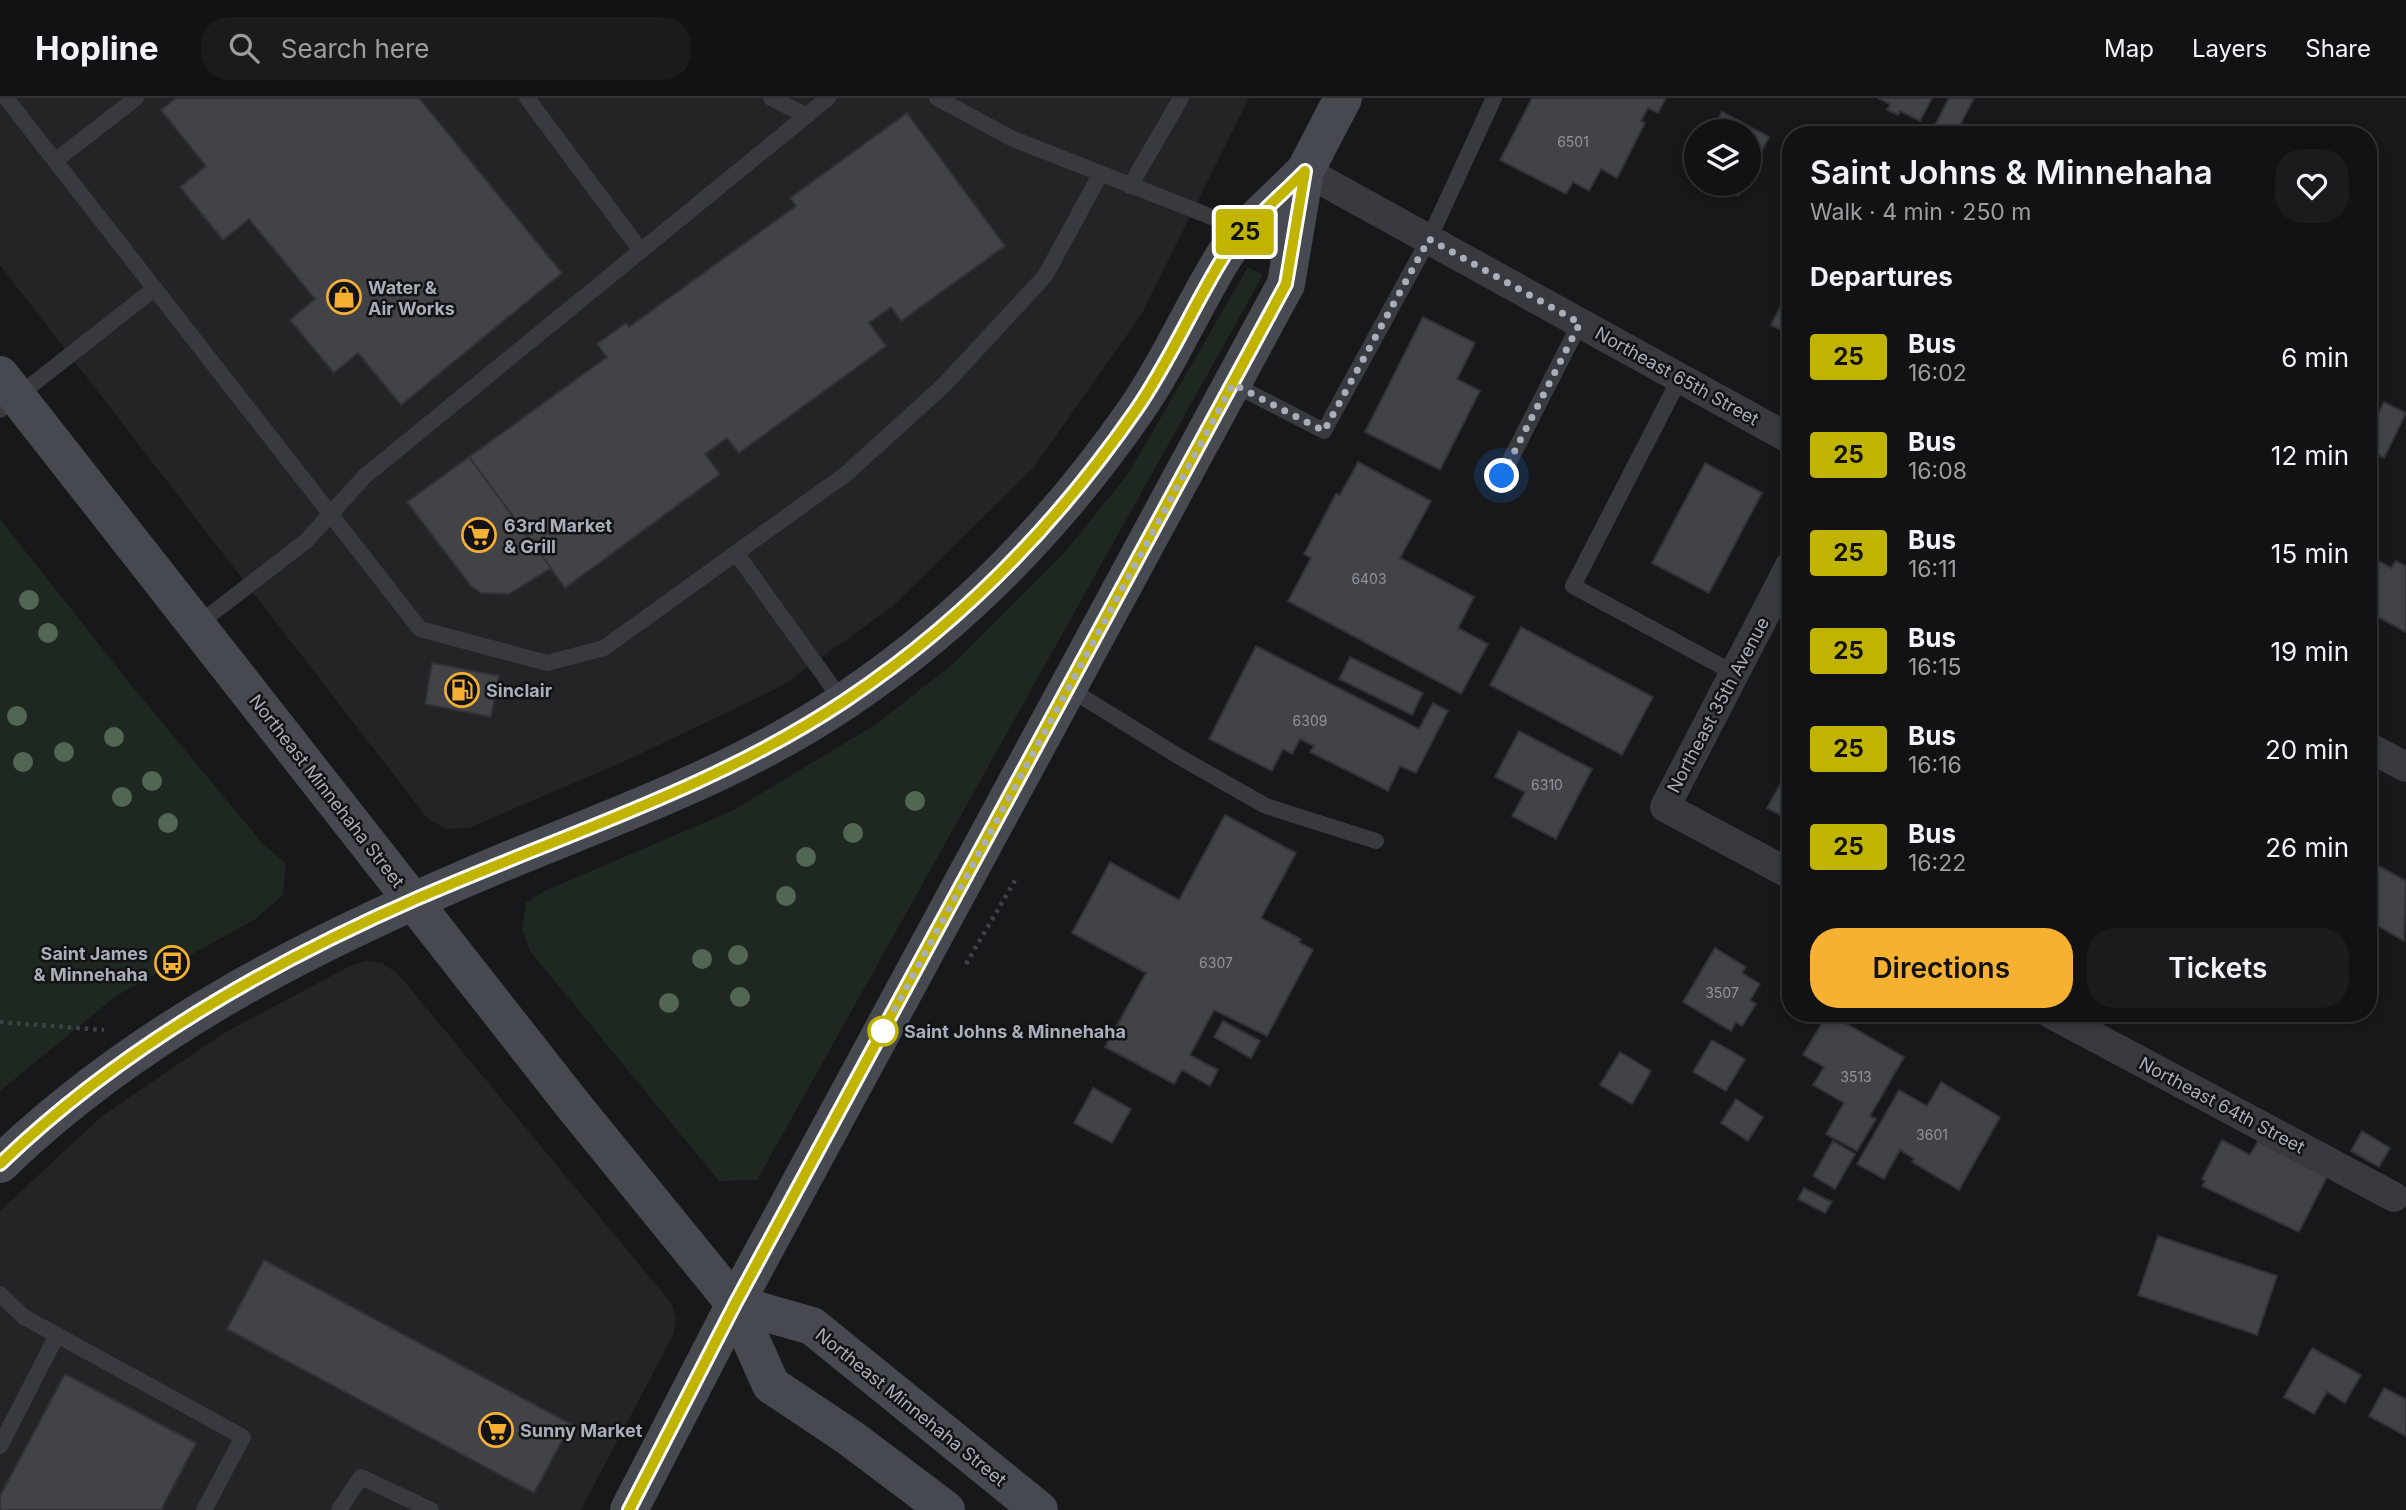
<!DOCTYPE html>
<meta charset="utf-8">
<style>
body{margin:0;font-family:Inter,sans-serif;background:#1b1b1d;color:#f1f3f6;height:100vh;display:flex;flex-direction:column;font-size:26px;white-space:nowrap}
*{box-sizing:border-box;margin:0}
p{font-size:23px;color:#9c9ea0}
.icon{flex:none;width:38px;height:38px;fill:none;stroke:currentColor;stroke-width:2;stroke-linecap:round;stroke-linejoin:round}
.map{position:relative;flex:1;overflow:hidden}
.details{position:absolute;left:1782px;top:28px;width:595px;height:896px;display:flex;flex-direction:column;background:#121214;border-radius:28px;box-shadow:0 4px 10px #0003,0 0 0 2px #313234}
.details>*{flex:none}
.badge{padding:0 14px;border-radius:5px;font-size:24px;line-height:46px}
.buttons{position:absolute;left:1684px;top:21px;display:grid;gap:14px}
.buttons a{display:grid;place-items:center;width:77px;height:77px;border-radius:50%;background:#121214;box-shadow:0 4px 10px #0003,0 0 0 2px #313234;font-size:35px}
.you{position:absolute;width:35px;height:35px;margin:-18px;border:5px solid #fff;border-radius:50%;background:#1a73e8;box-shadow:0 0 0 10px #1a73e833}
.map>.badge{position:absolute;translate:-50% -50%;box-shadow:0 0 0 4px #fff}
h2{padding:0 28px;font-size:26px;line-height:63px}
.round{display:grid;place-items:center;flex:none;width:74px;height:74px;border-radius:28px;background:#1b1b1d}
.overview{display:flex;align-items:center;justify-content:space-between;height:119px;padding:0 28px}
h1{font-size:33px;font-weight:600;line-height:52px}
.button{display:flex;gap:14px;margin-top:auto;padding:14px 28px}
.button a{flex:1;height:80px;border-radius:28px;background:#f7b132;color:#111;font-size:28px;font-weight:600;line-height:80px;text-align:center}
.button a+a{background:#1b1b1d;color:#f1f3f6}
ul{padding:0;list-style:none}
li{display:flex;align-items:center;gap:21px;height:98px;padding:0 28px}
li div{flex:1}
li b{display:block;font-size:26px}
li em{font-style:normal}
li .badge{min-width:77px;font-weight:700;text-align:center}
header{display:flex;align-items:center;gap:42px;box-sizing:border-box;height:98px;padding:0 35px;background:#121214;border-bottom:2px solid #313234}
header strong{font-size:33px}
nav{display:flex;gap:38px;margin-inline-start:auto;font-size:24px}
.search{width:490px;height:63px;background:#1b1b1d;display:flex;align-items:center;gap:18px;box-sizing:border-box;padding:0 24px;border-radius:28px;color:#9c9ea0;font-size:26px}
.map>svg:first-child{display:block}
.built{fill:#242427}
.green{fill:#1f2820}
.building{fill:#424347;stroke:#313236;stroke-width:2}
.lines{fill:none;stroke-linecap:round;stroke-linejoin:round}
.path{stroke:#3e4146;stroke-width:4.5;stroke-dasharray:3.5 5;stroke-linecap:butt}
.lane{stroke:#383a3f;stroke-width:16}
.street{stroke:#383a3f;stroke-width:30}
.secondary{stroke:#46494f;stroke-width:38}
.tree{fill:#516653}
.line-casing{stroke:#fff;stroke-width:16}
.line{stroke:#c1b400;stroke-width:10}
.walk{stroke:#a9afba;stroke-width:7;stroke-dasharray:0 12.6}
.stop-dot{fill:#fff;stroke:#c1b400;stroke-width:3.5}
.labels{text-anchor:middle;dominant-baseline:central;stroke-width:5;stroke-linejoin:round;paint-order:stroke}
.number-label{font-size:14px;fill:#8f949d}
.poi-label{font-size:18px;font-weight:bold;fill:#a9afba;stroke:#131315;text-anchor:start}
.street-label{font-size:18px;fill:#a9afba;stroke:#131315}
.stop-label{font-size:18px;font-weight:bold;fill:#a9afba;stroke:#131315;text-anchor:start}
</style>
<header>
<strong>Hopline</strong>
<div class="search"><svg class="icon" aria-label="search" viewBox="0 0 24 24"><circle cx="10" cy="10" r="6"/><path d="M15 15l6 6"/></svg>Search here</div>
<nav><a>Map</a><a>Layers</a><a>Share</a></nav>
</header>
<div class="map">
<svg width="2406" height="1412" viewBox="0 0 2406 1412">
<rect width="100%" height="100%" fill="#18181a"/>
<!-- built -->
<g class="built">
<polygon points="0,0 1249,0 1141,217 1034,369 892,509 780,589 623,664 469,730 447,731 428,721 0,167"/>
<polygon points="367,863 382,865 398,876 672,1206 676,1222 673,1237 581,1412 0,1412 0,1113 102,1018 224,935 352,867"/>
</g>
<!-- green -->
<g class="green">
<polygon points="1248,169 1263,177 757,1082 719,1083 530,853 522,831 526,805 544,793 732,713 875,627 953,566 1064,455 1128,376"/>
<polygon points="0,421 131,587 262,745 286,766 283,797 254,822 116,898 0,993"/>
</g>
<!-- building -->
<g class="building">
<polygon points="176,0 419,0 562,175 401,307 358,255 334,275 290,222 315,201 249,121 223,142 180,89 206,68 161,12"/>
<polygon points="1532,0 1666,0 1658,15 1648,10 1641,23 1645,25 1617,80 1601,71 1589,93 1573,84 1566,96 1500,62"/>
<polygon points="1878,0 1932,0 1920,23 1900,13 1898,17 1887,12 1890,6"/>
<polygon points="1949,0 1974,0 1955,37 1941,37 1932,33"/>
<polygon points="1722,14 1769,39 1748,79 1748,33 1712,33"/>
<polygon points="907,15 1005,148 901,223 891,209 869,225 886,248 739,355 727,340 705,356 720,376 565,490 469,359 607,259 597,246 626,225 629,229 796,108 790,100"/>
<polygon points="1713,86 1745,86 1738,98"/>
<polygon points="1788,194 1790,195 1790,237 1771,227"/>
<polygon points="1423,219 1475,245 1457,281 1480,293 1440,372 1365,334"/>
<polygon points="2384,304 2406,315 2384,360 2368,351 2368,335"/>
<polygon points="469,359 551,470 509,496 482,495 471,488 407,404"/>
<polygon points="1358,364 1431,403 1400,460 1474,499 1458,530 1488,546 1461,596 1288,503 1311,460 1304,456 1336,396 1340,397"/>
<polygon points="1705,365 1762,395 1709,495 1652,465"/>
<polygon points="2373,460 2391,470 2396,463 2406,468 2406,534 2373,516 2371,519 2368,517 2368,469"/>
<polygon points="1521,529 1653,599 1622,657 1490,587"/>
<polygon points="1256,548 1419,631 1433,605 1448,613 1416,675 1400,668 1388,693 1310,654 1314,648 1300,641 1292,656 1283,651 1272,673 1209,641"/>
<polygon points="1350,559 1423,595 1412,617 1339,581"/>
<polygon points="432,565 499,578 491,619 425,606"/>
<polygon points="1519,633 1592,671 1556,741 1512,718 1525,694 1495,679"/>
<polygon points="1790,669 1790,722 1767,710"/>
<polygon points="1225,717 1296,755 1261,820 1301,841 1299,844 1313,852 1267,938 1214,912 1190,957 1218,972 1210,988 1182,972 1174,986 1105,949 1146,875 1072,835 1110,764 1179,802"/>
<polygon points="2368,762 2406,783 2404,843 2368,822"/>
<polygon points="1715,850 1746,869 1742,875 1760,886 1750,902 1756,906 1742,928 1736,924 1731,933 1683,904"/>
<polygon points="1828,915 1904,959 1870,1018 1876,1021 1857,1053 1826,1036 1844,1005 1813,987 1824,969 1803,957"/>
<polygon points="1223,923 1260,943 1251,960 1214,939"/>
<polygon points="1712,942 1745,961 1726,993 1693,974"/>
<polygon points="1620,954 1651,973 1632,1006 1600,987"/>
<polygon points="1941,984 2000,1019 1959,1092 1912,1064 1914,1061 1900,1052 1884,1081 1857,1066 1899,992 1927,1008"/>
<polygon points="1093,990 1131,1011 1112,1045 1074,1025"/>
<polygon points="1736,1001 1763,1019 1748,1043 1721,1025"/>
<polygon points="2362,1033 2390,1050 2379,1069 2351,1053"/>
<polygon points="2222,1042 2250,1057 2258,1043 2327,1079 2299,1134 2202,1088 2205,1083 2202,1081"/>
<polygon points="1833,1043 1855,1056 1835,1091 1813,1078"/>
<polygon points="1804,1090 1832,1104 1825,1115 1798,1101"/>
<polygon points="2158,1138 2277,1178 2257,1237 2138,1197"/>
<polygon points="264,1162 571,1326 534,1395 227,1231"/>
<polygon points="2312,1250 2361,1277 2345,1305 2327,1294 2314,1316 2284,1299"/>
<polygon points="65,1276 196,1345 161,1412 0,1412 0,1398"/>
<polygon points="2384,1290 2406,1301 2406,1338 2369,1318"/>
</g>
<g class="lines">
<!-- path -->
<g class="path">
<polyline points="966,866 1017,779"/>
<polyline points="0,924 104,932"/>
</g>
<!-- lane -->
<g class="lane">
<polyline points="6,0 420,531 547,565 604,550 846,376 944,287 1045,178 1100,77"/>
<polyline points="527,0 641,153"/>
<polyline points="771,0 807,18"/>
<polyline points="937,0 1013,41 1245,132"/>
<polyline points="55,63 136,0"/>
<polyline points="1130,88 1181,0"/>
<polyline points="1680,280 1573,488 1734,575"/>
<polyline points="1233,286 1324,333 1429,141 1494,0"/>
<polyline points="0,312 154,191"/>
<polyline points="1502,378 1580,225"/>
<polyline points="736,455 843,604"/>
<polyline points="197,527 306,443 365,378 828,0"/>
<polyline points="1068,590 1183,661 1266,708 1376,743"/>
<polyline points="0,1196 24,1219 243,1339 204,1412"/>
<polyline points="0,1348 57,1237"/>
<polyline points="339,1412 361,1379 431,1412"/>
</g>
<!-- street -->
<g class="street">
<polyline points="1305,73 1790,341"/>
<polyline points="1790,468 1665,709 1790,776"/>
<polyline points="2368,649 2406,669"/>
<polyline points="2050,915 2394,1099"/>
</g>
<!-- secondary -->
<g class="secondary">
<polyline points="0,277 573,1007 735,1206 771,1287 849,1339 946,1412"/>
<path d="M0,1066C143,928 322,840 504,764C620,716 740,674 846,602C961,525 1057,426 1136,312C1170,263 1193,208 1224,158C1241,131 1282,97 1305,73"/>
<polyline points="735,1206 812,1228 1039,1412"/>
<polyline points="629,1412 735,1206 1286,186 1305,73 1343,0"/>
</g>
</g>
<!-- trees -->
<g class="tree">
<circle cx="29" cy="502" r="10"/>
<circle cx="48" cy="535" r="10"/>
<circle cx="17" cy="618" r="10"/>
<circle cx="114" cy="639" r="10"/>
<circle cx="64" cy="654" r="10"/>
<circle cx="23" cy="664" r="10"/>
<circle cx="152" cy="683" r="10"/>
<circle cx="122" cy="699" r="10"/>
<circle cx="915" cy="703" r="10"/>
<circle cx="168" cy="725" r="10"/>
<circle cx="853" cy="735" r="10"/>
<circle cx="806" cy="759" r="10"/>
<circle cx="786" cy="798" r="10"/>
<circle cx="738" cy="857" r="10"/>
<circle cx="702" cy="861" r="10"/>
<circle cx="740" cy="899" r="10"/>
<circle cx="669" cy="905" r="10"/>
</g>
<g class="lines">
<!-- line casing -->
<g class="line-casing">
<path id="line" d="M0,1066C119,951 267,866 418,800C562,737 715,690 846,602C961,525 1057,426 1136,312C1170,263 1193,208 1224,158C1241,131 1282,97 1305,73L1286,186L735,1206L629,1412"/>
</g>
<!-- line -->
<use href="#line" class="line"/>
<!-- walk -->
<polyline class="walk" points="883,933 1233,286 1324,333 1429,141 1580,225 1502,378"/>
</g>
<!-- icons -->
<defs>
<g id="shop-ring" transform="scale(1.75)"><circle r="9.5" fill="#131315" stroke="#f7b132" stroke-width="1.5"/><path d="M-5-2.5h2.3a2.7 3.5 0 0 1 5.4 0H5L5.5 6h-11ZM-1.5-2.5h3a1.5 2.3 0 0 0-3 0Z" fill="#f7b132"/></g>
<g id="supermarket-ring" transform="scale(1.75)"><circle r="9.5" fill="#131315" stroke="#f7b132" stroke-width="1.5"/><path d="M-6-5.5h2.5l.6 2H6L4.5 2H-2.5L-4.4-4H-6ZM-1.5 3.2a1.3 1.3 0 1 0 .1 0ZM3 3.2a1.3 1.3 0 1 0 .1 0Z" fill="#f7b132"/></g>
<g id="fuel-ring" transform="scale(1.75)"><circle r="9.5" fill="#131315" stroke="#f7b132" stroke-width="1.5"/><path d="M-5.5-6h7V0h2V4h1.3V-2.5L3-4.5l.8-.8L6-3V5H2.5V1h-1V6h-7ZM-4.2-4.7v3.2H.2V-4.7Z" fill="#f7b132"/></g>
<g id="bus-ring" transform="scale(1.75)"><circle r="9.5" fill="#131315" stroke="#f7b132" stroke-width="1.5"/><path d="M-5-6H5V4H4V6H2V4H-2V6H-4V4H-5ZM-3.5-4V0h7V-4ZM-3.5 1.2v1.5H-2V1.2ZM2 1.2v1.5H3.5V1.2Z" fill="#f7b132"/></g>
</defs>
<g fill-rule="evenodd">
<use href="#shop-ring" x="344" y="199"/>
<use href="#supermarket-ring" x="479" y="437"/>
<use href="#fuel-ring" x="462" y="592"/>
<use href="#bus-ring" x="172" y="865"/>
<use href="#supermarket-ring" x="496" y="1332"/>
</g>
<!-- markers -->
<circle class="stop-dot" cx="883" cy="933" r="14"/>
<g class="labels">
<!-- number labels -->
<g class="number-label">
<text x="1573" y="43">6501</text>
<text x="1369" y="480">6403</text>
<text x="1310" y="622">6309</text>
<text x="1547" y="686">6310</text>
<text x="1216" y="864">6307</text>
<text x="1722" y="894">3507</text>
<text x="1856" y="978">3513</text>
<text x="1932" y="1036">3601</text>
</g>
<!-- poi labels -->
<g class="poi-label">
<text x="368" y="189">Water &amp;<tspan x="368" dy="21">Air Works</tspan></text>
<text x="504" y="427">63rd Market<tspan x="504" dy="21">&amp; Grill</tspan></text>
<text x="486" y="592">Sinclair</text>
<text x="148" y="855" text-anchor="end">Saint James<tspan x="148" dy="21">&amp; Minnehaha</tspan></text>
<text x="520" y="1332">Sunny Market</text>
</g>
<!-- street labels -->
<g class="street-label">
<text transform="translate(1677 278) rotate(29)">Northeast 65th Street</text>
<text transform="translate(1718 607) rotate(-62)">Northeast 35th Avenue</text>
<text transform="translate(327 693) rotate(52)">Northeast Minnehaha Street</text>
<text transform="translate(2222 1007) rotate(28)">Northeast 64th Street</text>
<text transform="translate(911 1309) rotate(39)">Northeast Minnehaha Street</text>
</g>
<!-- stop labels -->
<g class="stop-label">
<text x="904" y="933">Saint Johns &amp; Minnehaha</text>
</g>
</g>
</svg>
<div class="buttons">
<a><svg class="icon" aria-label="layers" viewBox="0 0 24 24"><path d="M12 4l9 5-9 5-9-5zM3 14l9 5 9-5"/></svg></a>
</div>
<div class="you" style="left:1502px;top:378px"></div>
<b class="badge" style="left:1245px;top:134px;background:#c1b400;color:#111">25</b>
<section class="details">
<div class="overview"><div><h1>Saint Johns &amp; Minnehaha</h1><p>Walk · 4 min · 250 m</p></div><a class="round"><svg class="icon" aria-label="heart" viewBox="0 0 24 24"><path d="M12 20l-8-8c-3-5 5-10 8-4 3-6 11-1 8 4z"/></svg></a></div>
<h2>Departures</h2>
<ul>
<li><span class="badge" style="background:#c1b400;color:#111">25</span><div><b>Bus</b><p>16:02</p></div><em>6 min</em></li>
<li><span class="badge" style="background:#c1b400;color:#111">25</span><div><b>Bus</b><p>16:08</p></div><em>12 min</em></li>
<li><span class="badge" style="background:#c1b400;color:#111">25</span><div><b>Bus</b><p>16:11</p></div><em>15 min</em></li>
<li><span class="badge" style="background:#c1b400;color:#111">25</span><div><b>Bus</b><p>16:15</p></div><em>19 min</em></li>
<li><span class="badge" style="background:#c1b400;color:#111">25</span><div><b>Bus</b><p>16:16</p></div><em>20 min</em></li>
<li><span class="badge" style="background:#c1b400;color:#111">25</span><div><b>Bus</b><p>16:22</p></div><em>26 min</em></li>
</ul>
<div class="button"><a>Directions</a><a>Tickets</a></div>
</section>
</div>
